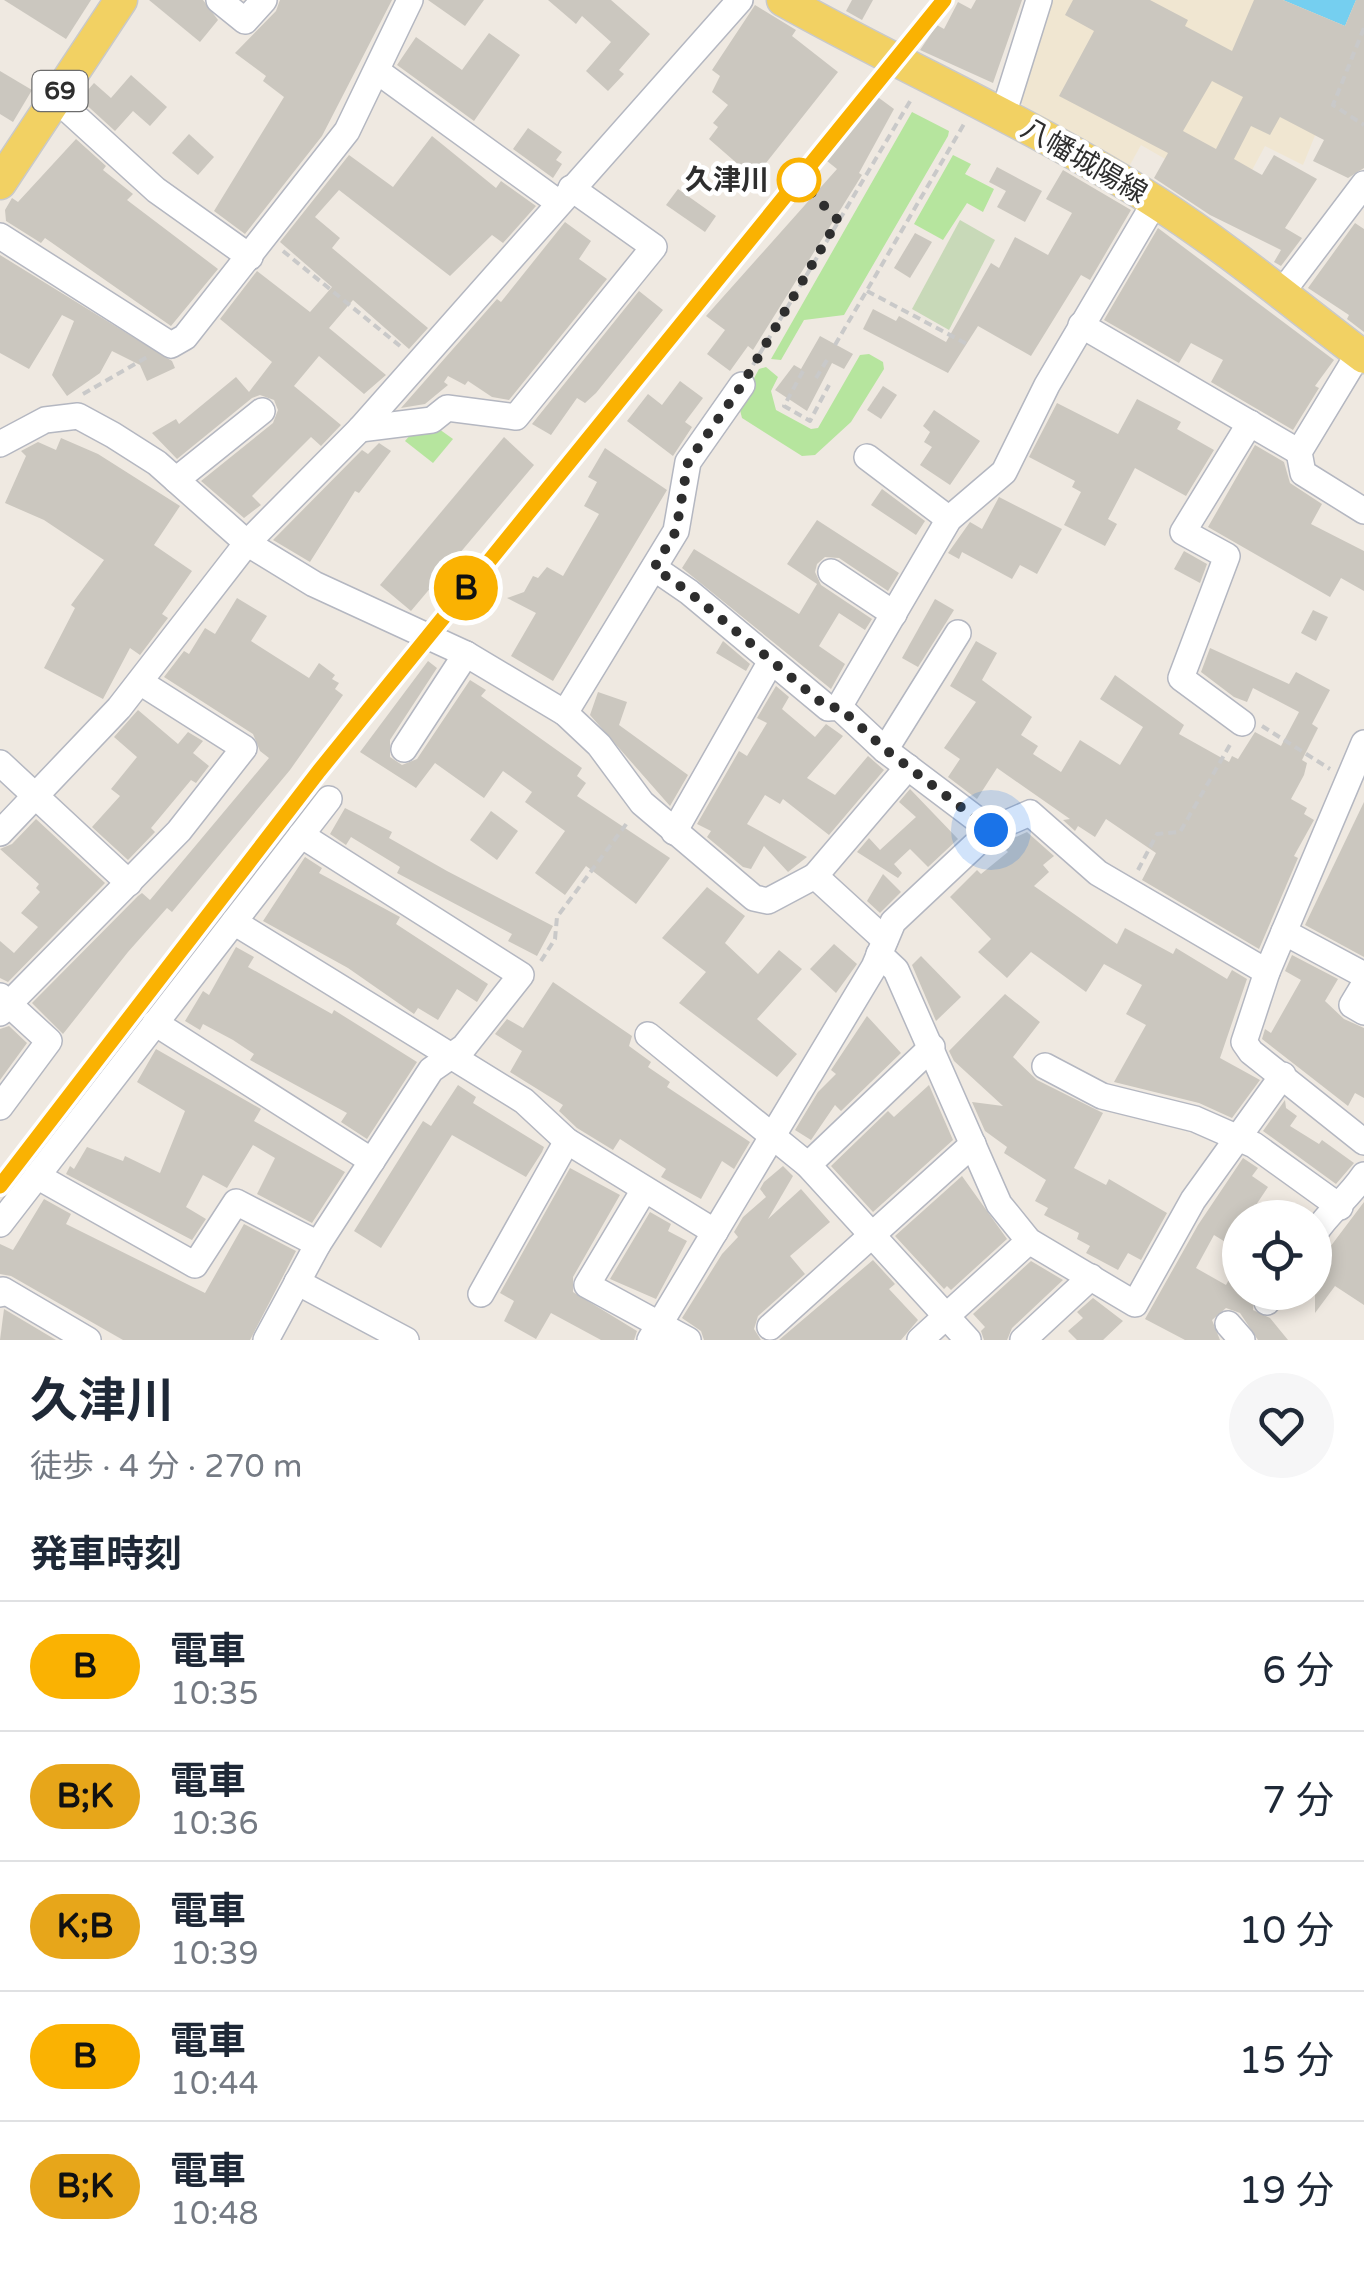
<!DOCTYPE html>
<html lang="ja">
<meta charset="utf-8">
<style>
body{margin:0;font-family:"Varela Round","Noto Sans JP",sans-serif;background:#f6f6f7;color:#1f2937;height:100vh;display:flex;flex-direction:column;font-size:38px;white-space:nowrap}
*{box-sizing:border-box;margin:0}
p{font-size:32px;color:#747a83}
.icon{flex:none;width:55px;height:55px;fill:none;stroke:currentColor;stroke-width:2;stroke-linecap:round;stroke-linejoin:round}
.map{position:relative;height:1340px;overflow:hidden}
.sheet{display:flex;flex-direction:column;background:#fff;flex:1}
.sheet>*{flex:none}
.badge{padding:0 20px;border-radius:32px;font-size:35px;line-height:65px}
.buttons{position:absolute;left:1222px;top:1200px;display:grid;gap:20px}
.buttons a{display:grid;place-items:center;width:110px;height:110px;border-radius:50%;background:#fff;box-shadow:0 5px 15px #0003;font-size:50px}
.you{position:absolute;width:50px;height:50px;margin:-25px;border:8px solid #fff;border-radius:50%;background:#1a73e8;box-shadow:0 0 0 15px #1a73e833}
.map>.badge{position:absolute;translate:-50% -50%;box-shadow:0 0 0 5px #fff}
h2{padding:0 30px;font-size:38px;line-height:90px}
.round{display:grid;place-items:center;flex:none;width:105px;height:105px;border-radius:52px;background:#f6f6f7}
.head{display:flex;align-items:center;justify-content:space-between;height:170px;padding:0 30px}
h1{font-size:48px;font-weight:700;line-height:75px}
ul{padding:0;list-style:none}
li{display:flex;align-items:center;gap:30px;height:130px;padding:0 30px;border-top:2px solid #e0e1e3}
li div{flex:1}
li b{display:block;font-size:38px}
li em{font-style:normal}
li .badge{min-width:110px;font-weight:700;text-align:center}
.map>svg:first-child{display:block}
.education{fill:#f0e6d1}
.green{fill:#b6e59e}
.cemetery{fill:#c8d9b8}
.water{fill:#75cff0}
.building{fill:#cbc7bf;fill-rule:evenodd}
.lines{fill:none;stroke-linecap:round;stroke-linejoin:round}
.minor-casing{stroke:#b4b7c1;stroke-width:28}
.major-casing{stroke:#c9c9c9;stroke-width:35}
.path{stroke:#c9c9c9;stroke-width:4;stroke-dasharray:8 5;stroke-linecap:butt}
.minor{stroke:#fff;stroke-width:25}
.major{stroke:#f2d163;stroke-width:32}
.rail-casing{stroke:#a3a6b8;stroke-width:10}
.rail{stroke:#fff;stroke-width:6;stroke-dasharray:19;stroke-linecap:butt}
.line-casing{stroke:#fff;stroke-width:22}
.line{stroke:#fab202;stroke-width:15}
.walk{stroke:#2e2e2e;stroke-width:10;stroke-dasharray:0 18}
.stop-dot{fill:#fff;stroke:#fab202;stroke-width:5}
.labels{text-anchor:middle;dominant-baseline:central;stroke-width:9;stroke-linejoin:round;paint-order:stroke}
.shield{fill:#fff;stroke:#6d6d6d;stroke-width:2.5}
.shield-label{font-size:25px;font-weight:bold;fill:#2e2e2e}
.street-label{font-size:28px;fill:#2e2e2e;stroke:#fff}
.stop-label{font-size:28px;font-weight:bold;fill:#2e2e2e;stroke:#fff;text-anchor:end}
</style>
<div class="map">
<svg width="1364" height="1340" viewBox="0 0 1364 1340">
<rect width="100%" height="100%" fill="#efe9e1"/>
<!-- education -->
<polygon class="education" points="1045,0 1364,0 1364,15 1303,165 1265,146 1236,200 1141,145 1126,172 1027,114 1019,96"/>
<!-- green -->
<g class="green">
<polygon points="912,112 949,131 948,136 844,315 804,320 781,360 771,359"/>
<polygon points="953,155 971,164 965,174 994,189 983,212 967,203 943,240 914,224"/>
<polygon points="869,354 883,362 884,369 851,422 815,455 802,456 742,418 739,406 759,369 766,367 778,377 771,391 776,410 811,429 818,428 860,355"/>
<polygon points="439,429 453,439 433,463 405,441 412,433"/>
</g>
<!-- cemetery -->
<polygon class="cemetery" points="960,220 995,240 949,330 912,309"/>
<!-- water -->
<polygon class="water" points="1283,0 1356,0 1345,26"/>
<!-- building -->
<g class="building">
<polygon points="4,0 91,0 66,39"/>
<polygon points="149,0 203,0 218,20 200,42"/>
<polygon points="280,0 392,0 322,136 245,234 214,211 284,97 263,81 266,76 235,53 276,11"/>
<polygon points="428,0 484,0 465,26"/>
<polygon points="548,0 611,0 650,34 619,70 624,74 608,91 586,71 611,42 582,16 576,24"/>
<polygon points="852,0 873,0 862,20 846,11"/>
<polygon points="976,0 1022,0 993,83 920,50 937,25 944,29 958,2 971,9"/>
<path d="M1073,0H1150L1188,20L1185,26L1232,51L1254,0H1283L1345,26L1356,0H1364V168L1348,178L1313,161L1324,140L1280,117L1270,135L1251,126L1234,159L1262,175L1274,155L1317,179L1285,228L1302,238L1281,266L1274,262L1281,250L1210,215L1154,178L1168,153L1059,96L1094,31L1065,15ZM1212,81L1243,97L1216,149L1183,131Z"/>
<polygon points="755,5 796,30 792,36 838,72 747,187 733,174 740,166 709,139 718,127 713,123 728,105 712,92 720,76 712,70"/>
<polygon points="489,33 520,55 474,121 397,65 416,37 462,70"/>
<polygon points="0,71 32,90 13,122 0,114"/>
<polygon points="131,75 167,107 150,126 133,111 115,131 80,99 94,83 111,98"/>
<polygon points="875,95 894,109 859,173 862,175 753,350 748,346 730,371 707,354 725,330 706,316 837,169 822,157"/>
<polygon points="528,128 562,152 556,160 562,164 553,178 513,149"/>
<polygon points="189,134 214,157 198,175 172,153"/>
<polygon points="432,136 496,188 501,181 536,206 503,243 492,235 450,276 339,190 315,217 340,238 332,248 428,328 409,349 353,300 329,328 386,375 364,394 319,356 294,386 341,425 321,446 311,437 252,496 261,505 244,518 201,481 273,423 278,410 274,400 260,395 252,398 177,459 152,433 176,419 179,424 236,377 249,392 272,362 220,319 257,271 310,312 332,287 280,242 349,155 393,187"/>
<polygon points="76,139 106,166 103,170 133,194 127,200 218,269 171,326 45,238 41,243 6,221 5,210 12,198 18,202"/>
<polygon points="997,167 1042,191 1025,222 997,207 1006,191 989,182"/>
<polygon points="1063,170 1131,210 1090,280 1081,275 1031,356 978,326 948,373 863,329 873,309 896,321 899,316 946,342 991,263 999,268 1015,237 1048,255 1072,213 1046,199"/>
<polygon points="678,189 716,216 705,232 666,205"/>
<polygon points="565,222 591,241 579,259 607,279 509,400 492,397 468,381 465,385 448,376 444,382 448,385 425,404 401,408 497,299 501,302"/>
<polygon points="1355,223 1364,229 1364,332 1347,319 1349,315 1308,288"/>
<polygon points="1158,228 1334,360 1315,386 1319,388 1293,430 1211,382 1223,360 1191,343 1179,363 1104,320"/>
<polygon points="915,233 932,242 910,278 894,268"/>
<polygon points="0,255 172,361 175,368 147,381 140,365 112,351 100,373 67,396 52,375 74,321 62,315 29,369 0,353"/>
<polygon points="639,291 663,310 596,393 585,403 577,398 551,435 532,424"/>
<polygon points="820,336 853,354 844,369 832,363 807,411 775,390 794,365 801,369"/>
<polygon points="680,381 703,398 685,422 692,427 673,456 627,421 648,394 662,405"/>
<polygon points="883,386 897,395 881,419 867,410"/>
<polygon points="1137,399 1181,422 1177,429 1214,450 1186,496 1135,468 1108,519 1117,524 1105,546 1064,525 1081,492 1072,487 1075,481 1029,457 1057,403 1118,434"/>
<polygon points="934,410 980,441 950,485 920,465 932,447 924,442 930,432 923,426"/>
<polygon points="504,437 534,465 411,611 380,585"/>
<polygon points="61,438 98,454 180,506 154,545 192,571 162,614 168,618 140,655 130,648 103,699 44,668 75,608 71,605 104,560 44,520 5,503 26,456 21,451 38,442 56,450"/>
<polygon points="379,443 391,451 359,493 355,491 310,562 273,540 362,450 368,454"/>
<polygon points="1255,445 1284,462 1290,483 1322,504 1311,524 1364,551 1364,591 1341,578 1330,597 1208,527"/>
<polygon points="605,448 667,490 553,681 511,656 536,613 507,598 524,592 533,576 538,578 547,567 563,576 599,514 584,506 597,482 588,477"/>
<polygon points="882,489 925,521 916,535 871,505"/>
<polygon points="999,497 1062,529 1037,574 1020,565 1012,579 962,552 959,559 948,553 970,522 982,529"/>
<polygon points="817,520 899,573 888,591 839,558 825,557 817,564 815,572 821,585 872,619 865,630 839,613 819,646 845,664 831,689 682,568 694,549 799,614 817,584 787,564"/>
<polygon points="1184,551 1207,564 1200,583 1174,569"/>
<polygon points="237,598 267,616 251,641 309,678 319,663 335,675 332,679 339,683 335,689 343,695 290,770 172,912 167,908 128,952 63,1034 32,1003 138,896 142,893 150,900 269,758 260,751 253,734 164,677 184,651 189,654 205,628 215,634"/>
<polygon points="935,599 954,610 918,667 902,658"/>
<polygon points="1313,610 1328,617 1316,641 1301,633"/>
<polygon points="723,641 750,664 746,671 716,653"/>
<polygon points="976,641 997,653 982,680 1032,717 1021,735 1038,746 1033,754 1061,772 1080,740 1120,765 1143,727 1100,699 1115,675 1184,725 1179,734 1229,762 1232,756 1238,759 1255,732 1281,746 1299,712 1253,688 1247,702 1234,697 1201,672 1210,648 1289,684 1296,672 1330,690 1312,724 1318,728 1302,760 1307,763 1304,775 1291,799 1307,808 1304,814 1314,820 1294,856 1298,858 1259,949 1142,880 1156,853 1106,819 1095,837 1078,826 1075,831 1063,820 1070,819 997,768 977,799 948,777 960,759 944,748 976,702 950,686"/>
<polygon points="428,661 437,668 390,740 390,757 402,765 417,759 470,680 486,690 481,696 582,768 577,776 586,783 577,796 670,858 636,904 586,866 565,895 535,873 565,831 525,802 532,792 503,771 484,798 435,763 416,788 360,752"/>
<polygon points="776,686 789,697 782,709 815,737 826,724 843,736 807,778 835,795 868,756 884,770 829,835 783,799 780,804 765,795 747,824 807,857 788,872 764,846 751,869 743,867 707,837 711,831 697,824 739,751 747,756 767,723 757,718"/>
<polygon points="598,692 627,702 619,725 688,775 670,806 590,715"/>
<polygon points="138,710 178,744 188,732 203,741 193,753 209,766 196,783 191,780 151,828 155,832 128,860 92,827 120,796 111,789 137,757 114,737"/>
<polygon points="910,789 958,839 928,867 910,849 894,864 902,873 898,878 857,852 869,838 880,850 916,817 899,802"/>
<polygon points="1364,802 1364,957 1305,925"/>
<polygon points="345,808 392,832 389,838 447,871 553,926 537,956 508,941 512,934 397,873 400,867 351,837 346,845 330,834"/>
<polygon points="491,811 518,831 497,860 470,840"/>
<polygon points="36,819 105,883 8,982 0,978 0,941 14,953 38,927 21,913 40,892 36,888 39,884 0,849 12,844"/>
<polygon points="1027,832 1054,856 1043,865 1049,872 1034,886 1117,944 1125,928 1173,954 1176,948 1227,979 1232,970 1247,979 1220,1058 1260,1080 1232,1118 1199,1103 1114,1082 1146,1025 1126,1014 1142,985 1104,964 1086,992 1031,952 1007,978 978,952 991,939 950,897 977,870 981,874 1008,852 1000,844"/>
<polygon points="305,857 322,868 319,873 400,917 396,924 488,984 477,1002 457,989 438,1020 418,1008 414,1014 348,968 263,921"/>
<polygon points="883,874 901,892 880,913 867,901"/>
<polygon points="707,887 745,916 725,943 758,974 779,950 802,969 757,1019 797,1054 777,1077 679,1003 706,972 662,938"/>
<polygon points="834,944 857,964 836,993 810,969"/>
<polygon points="236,947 254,957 248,967 332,1014 334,1010 417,1062 367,1139 341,1122 347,1113 250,1060 254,1054 233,1040 203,1024 200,1030 185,1021 203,991 209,995"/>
<polygon points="1292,955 1338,979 1325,1001 1344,1019 1364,1028 1364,1098 1355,1093 1348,1106 1262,1039 1265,1029 1271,1033 1301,980 1285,971"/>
<polygon points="921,956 961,997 936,1021 912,965"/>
<polygon points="553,982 632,1036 629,1046 651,1062 648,1067 670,1082 667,1087 750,1142 734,1169 722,1161 701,1199 661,1177 666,1169 620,1139 613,1150 577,1128 559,1111 563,1105 510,1072 522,1051 495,1034 507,1019 523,1028"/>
<polygon points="1005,994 1040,1022 1013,1057 1037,1080 1103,1113 1074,1168 1106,1185 1109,1179 1167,1213 1141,1260 1128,1253 1118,1270 1086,1253 1090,1246 1077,1239 1079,1233 1044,1215 1048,1208 1035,1201 1046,1180 1004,1153 1007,1147 985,1131 972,1102 1003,1106 954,1061 949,1051"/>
<polygon points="867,1016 901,1053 841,1111 835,1105 811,1140 795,1130 818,1092 836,1074 831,1070"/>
<polygon points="9,1026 27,1043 0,1080 0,1029"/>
<polygon points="156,1049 261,1109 254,1121 345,1172 312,1223 257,1194 275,1158 253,1145 227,1188 203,1175 186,1207 206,1219 192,1240 66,1174 70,1166 74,1169 87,1147 123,1161 125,1156 160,1173 185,1111 137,1082"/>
<polygon points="458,1085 476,1097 473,1103 544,1147 542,1152 526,1177 452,1135 381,1248 354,1231 423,1121 431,1126"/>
<polygon points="929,1085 953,1140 873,1212 831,1166 888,1111 894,1117"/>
<polygon points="1285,1100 1286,1108 1297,1116 1290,1126 1319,1144 1322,1140 1354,1163 1336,1184 1263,1131"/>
<polygon points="1243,1158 1258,1168 1252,1176 1268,1187 1256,1205 1276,1218 1240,1218 1240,1251 1214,1235 1196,1268 1226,1285 1240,1259 1240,1292 1254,1292 1253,1310 1270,1318 1288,1340 1258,1340 1240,1313 1226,1308 1212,1320 1220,1340 1185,1340 1145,1319 1198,1225"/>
<polygon points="783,1166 793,1176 768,1219 801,1189 830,1222 790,1256 805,1274 758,1316 754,1329 761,1340 704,1340 701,1331 682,1318 722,1254 738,1237 734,1232 743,1217 766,1197 760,1189 764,1182"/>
<polygon points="570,1168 620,1195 573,1277 573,1292 637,1331 634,1340 601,1340 551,1313 536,1339 504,1321 514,1301 500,1293"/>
<polygon points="962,1176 1007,1239 951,1290 947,1286 944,1289 895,1236"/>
<polygon points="44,1199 71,1214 66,1224 205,1293 244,1224 296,1251 250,1340 123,1340 11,1276 0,1274 0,1244 13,1250"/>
<polygon points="1364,1202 1364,1305 1335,1286 1315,1313 1315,1267"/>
<polygon points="650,1212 671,1224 668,1231 687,1241 656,1299 610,1279"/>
<polygon points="873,1260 895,1284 889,1289 918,1320 901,1340 779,1340"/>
<polygon points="1031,1261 1063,1280 1012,1328 1007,1340 984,1340 981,1331 985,1327 973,1314"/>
<polygon points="1093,1298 1123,1321 1103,1340 1077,1340 1068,1331 1083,1318 1077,1312"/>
<polygon points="4,1309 56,1340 0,1340"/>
</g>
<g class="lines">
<!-- minor casing -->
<g class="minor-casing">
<g id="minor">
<polyline points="219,0 245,21 264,0"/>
<polyline points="377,71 559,203"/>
<polyline points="55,98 156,190 250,257"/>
<polyline points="1003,115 1039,0"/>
<polyline points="0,236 171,345 185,337 347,131 410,0"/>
<polyline points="1283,291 1364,184"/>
<polyline points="1081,325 1299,452"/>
<polyline points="1359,353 1299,452 1303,473 1364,511"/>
<polyline points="360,429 432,420 447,408 516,417 654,247 571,188"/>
<polyline points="0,444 45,420 78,416 113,435 157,463 247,543 314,584 466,654 565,713 599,745 642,803 754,898 768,901 815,876 885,940"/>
<polyline points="867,457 949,519"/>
<polyline points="176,480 262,411"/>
<polyline points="654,568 689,592 828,708 839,707 885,750 991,830"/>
<polyline points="831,572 894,614"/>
<polyline points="839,707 949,519 1004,472 1047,385 1155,202"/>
<polyline points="565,713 676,531 688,462 742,385"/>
<polyline points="1242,723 1181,678 1227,556 1183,532 1250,423"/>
<polyline points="1364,743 1267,972 1244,1042 1251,1052 1364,1142"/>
<polyline points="404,749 466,654"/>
<polyline points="885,750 958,633"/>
<polyline points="0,763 129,883"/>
<polyline points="674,832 770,663"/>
<polyline points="0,833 119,708 247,543 360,429 740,0"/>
<polyline points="815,876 908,767"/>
<polyline points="234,922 524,1101 567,1141 715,1232"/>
<polyline points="1284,932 1364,975"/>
<polyline points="879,954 896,970 999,1204 1029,1241 1135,1304 1193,1200 1283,1075"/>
<polyline points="1364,985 1352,1005 1364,1012"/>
<polyline points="0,996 49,1041 0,1107"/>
<polyline points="0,1013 179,831 244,748 140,682"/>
<polyline points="155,1023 372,1161"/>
<polyline points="648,1035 808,1165 968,1340"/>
<polyline points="1045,1066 1102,1096 1195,1119 1254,1145 1340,1207"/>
<polyline points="808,1165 932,1047"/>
<polyline points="37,1176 195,1265 236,1202 318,1244"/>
<polyline points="644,1190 587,1285 688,1340"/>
<polyline points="0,1224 329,799"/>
<path d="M1315,1233C1330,1210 1347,1200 1364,1175"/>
<polyline points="297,1282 406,1340"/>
<polyline points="0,1294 3,1290 88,1340"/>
<polyline points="481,1294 567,1141"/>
<polyline points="1267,1302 1274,1292"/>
<polyline points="1228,1324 1242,1340"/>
<polyline points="770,1327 973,1144"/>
<polyline points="266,1340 318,1244 431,1070 464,1047 521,975 301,835"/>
<polyline points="650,1340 874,967 893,922 991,830 1030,813 1098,873 1267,972"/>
<polyline points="920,1340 1029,1241"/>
<polyline points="1023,1340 1091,1277"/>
</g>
</g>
<!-- major casing -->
<g class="major-casing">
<g id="major">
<path d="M783,0C906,69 1038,126 1157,203C1230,250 1295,305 1364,357"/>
<polyline points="0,183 121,0"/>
</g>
</g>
<!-- path -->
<g class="path">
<polyline points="1364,28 1333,105 1364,125"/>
<polyline points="283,251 400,346"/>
<polyline points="867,291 967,344"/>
<polyline points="835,345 964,124"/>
<polyline points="753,365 912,98"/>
<polyline points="803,371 784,406 810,421 829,385"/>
<polyline points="816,378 827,360"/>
<polyline points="83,394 149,356"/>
<polyline points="1262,726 1330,769"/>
<polyline points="1138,870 1157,834 1180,832 1231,743"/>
<polyline points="541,961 555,939 557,917 627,823"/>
</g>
<!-- minor -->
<use href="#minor" class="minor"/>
<!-- major -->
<use href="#major" class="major"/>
<!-- rail casing -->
<g class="rail-casing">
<polyline id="rail" points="0,1186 319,771 944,0"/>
</g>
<!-- rail -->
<use href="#rail" class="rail"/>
</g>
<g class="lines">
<!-- line casing -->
<g class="line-casing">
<polyline id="line" points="0,1186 319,771 944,0"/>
</g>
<!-- line -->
<use href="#line" class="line"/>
<!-- walk -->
<polyline class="walk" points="799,180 838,220 742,385 688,462 676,531 654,568 689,592 828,708 839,707 886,750 991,830"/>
</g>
<!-- markers -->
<circle class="stop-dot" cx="799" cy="180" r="20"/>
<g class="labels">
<!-- shield labels -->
<rect class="shield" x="32.5" y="71" width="55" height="40" rx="8"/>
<g class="shield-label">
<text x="60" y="91">69</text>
</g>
<!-- street labels -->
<g class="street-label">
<text transform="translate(1084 161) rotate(30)">八幡城陽線</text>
</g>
<!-- stop labels -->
<g class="stop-label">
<text x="769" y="180">久津川</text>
</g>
</g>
</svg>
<div class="buttons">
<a><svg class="icon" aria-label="locate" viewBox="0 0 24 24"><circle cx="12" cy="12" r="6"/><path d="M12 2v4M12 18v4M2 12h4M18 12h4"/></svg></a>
</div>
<div class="you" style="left:991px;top:830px"></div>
<b class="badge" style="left:466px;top:588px;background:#fab202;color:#111">B</b>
</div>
<section class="sheet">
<div class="head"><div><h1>久津川</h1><p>徒歩 · 4 分 · 270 m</p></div><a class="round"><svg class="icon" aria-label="heart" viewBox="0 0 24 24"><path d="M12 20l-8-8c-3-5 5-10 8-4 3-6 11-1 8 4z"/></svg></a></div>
<h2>発車時刻</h2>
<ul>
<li><span class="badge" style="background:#fab202;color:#111">B</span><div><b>電車</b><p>10:35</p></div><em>6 分</em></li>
<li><span class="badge" style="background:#e7a61a;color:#111">B;K</span><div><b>電車</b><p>10:36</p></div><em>7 分</em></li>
<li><span class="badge" style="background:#e7a61a;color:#111">K;B</span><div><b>電車</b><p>10:39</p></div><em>10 分</em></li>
<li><span class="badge" style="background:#fab202;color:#111">B</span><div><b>電車</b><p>10:44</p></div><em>15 分</em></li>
<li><span class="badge" style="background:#e7a61a;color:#111">B;K</span><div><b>電車</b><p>10:48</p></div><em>19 分</em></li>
</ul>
</section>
